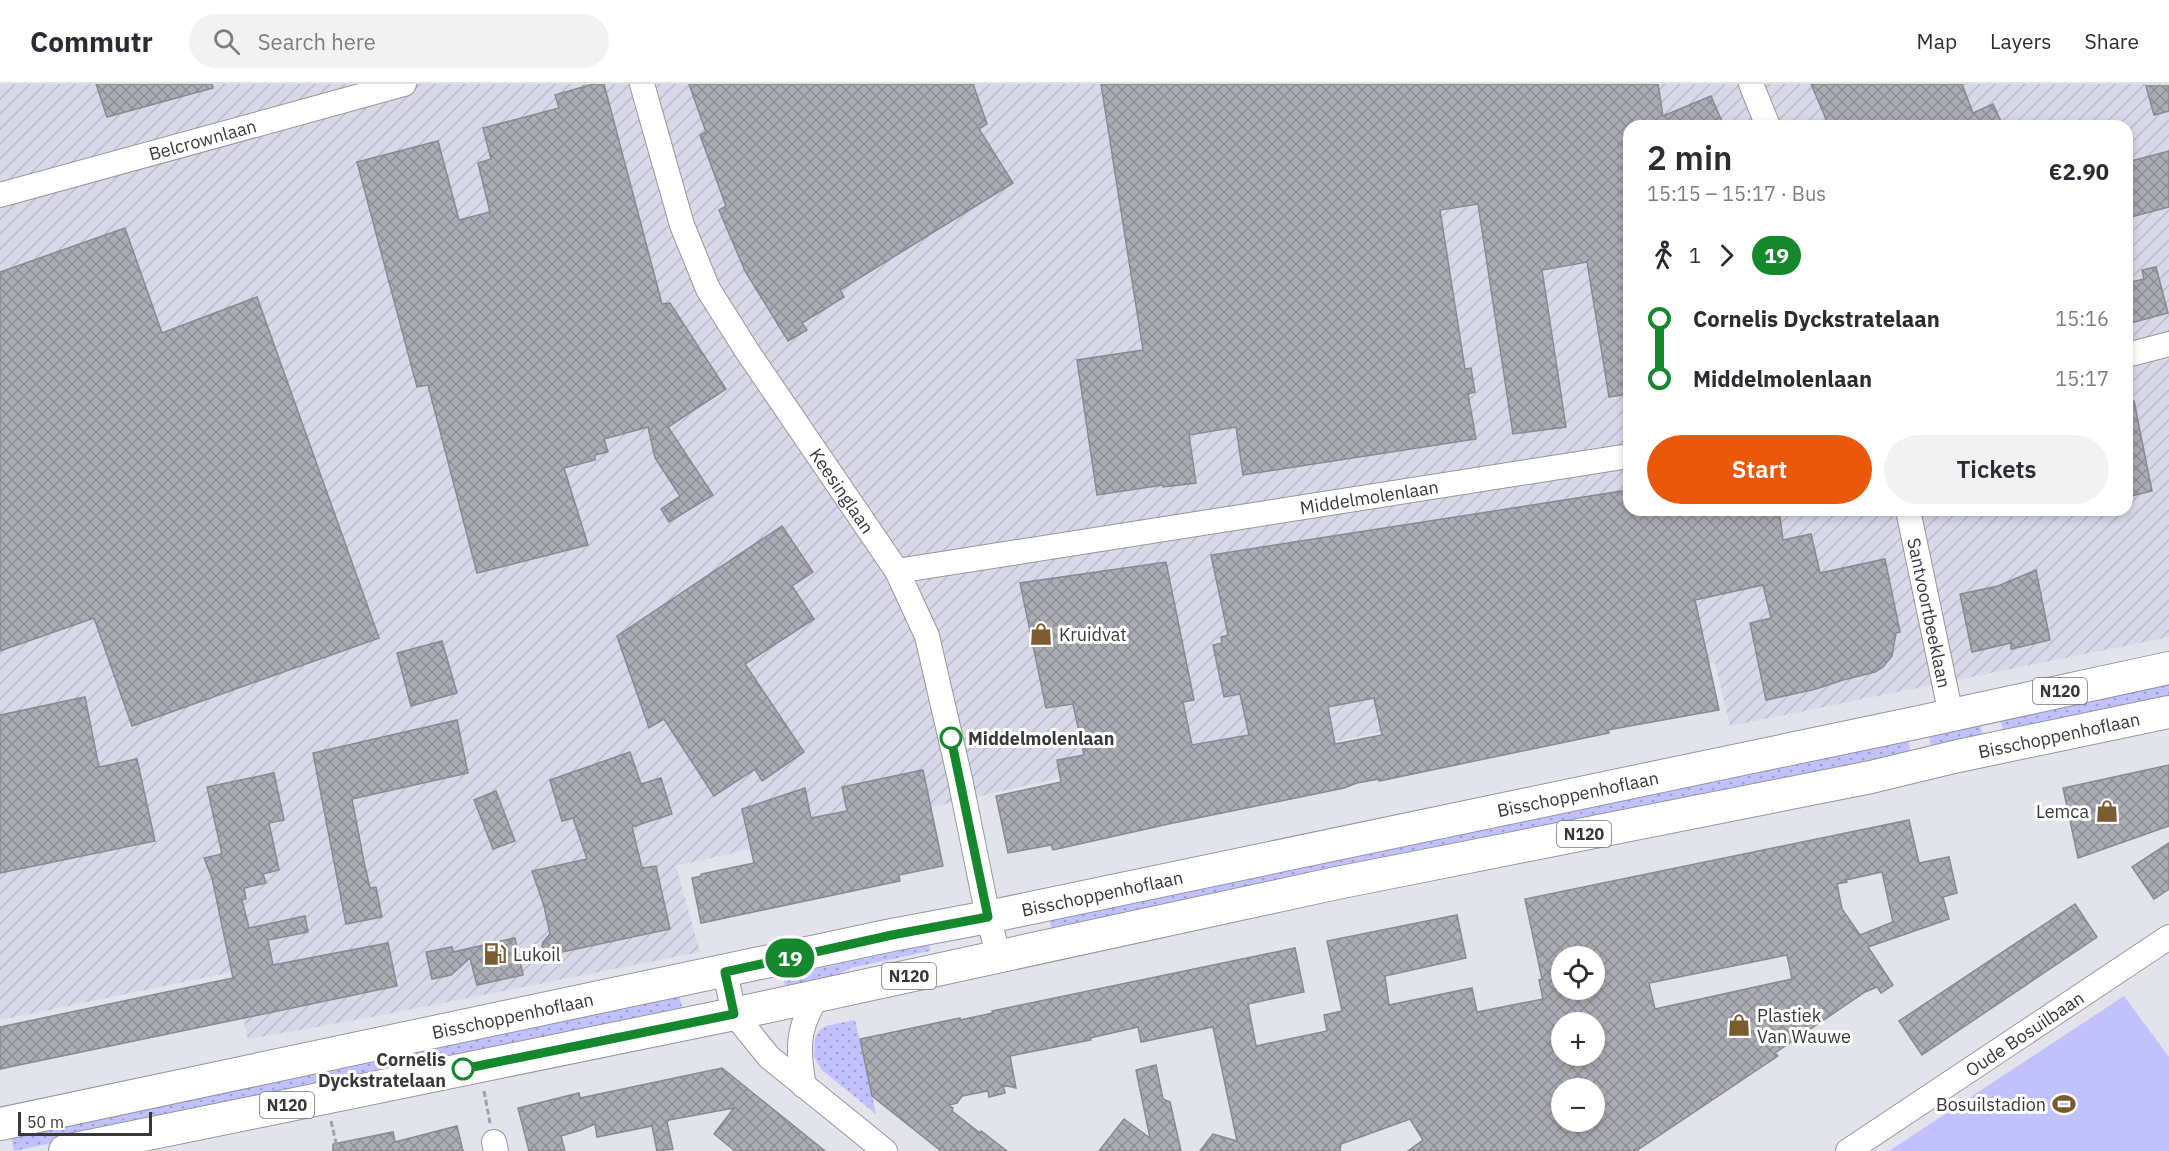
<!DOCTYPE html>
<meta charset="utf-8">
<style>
body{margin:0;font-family:"IBM Plex Sans",sans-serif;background:#f2f2f3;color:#2b2b33;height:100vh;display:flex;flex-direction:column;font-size:22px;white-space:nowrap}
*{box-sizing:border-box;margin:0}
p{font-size:20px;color:#7c7c81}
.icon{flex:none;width:33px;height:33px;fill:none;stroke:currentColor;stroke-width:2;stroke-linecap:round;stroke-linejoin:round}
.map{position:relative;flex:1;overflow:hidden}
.drawer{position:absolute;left:1623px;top:36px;width:510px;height:396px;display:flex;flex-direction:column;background:#fff;border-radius:18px;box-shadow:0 3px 9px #0003}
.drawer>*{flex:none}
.badge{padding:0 12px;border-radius:20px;font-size:21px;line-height:39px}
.fabs{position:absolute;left:1551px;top:862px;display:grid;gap:12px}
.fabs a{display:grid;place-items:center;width:54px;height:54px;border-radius:50%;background:#fff;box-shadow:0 3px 9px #0003;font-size:30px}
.scale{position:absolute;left:18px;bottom:15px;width:134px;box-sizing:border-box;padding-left:6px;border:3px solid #37383b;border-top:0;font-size:16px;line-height:21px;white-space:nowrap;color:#37383b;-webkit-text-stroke:4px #fff;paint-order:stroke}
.map>.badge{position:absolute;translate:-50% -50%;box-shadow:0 0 0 3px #fff}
.legs{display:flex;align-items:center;gap:9px;height:66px;padding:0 24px;font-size:20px}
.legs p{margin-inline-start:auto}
.summary{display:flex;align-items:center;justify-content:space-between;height:102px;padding:0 24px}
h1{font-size:33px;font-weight:600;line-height:45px}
.primary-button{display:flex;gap:12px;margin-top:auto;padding:12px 24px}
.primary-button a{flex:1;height:69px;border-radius:36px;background:#ea580c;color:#fff;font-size:24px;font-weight:600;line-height:69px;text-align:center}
.primary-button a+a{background:#f2f2f3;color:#2b2b33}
ul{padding:0 24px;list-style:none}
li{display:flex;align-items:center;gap:21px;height:60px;font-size:22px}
li i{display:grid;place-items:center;width:9px;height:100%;margin:0 8px;background:currentColor}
li i::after{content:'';width:15px;height:15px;margin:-8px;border:4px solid;border-radius:50%;background:#fff}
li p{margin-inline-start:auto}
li:first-child i{background:linear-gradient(#0000 50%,currentColor 0)}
li:last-child i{background:linear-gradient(currentColor 50%,#0000 0)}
header{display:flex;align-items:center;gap:36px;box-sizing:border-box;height:84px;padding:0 30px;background:#fff;border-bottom:2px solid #e1e1e2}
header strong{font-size:28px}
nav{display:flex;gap:33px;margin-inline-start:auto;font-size:21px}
.search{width:420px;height:54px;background:#f2f2f3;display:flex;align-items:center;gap:15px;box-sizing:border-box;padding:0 21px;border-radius:33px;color:#7c7c81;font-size:22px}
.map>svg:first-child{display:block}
.industrial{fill:url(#industrial-furrows);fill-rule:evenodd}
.grass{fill:url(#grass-dots)}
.garden{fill:#c1c1fd}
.building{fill:url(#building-cross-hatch);stroke:#898992;stroke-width:1.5;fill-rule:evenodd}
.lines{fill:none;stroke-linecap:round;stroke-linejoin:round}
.minor-casing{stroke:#96969e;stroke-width:26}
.major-casing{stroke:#96969e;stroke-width:34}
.path{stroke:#9f9fa6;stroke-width:3;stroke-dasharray:6 3;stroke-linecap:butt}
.minor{stroke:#fff;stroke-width:24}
.major{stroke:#fff;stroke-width:32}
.line-1-casing{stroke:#fff;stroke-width:14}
.line-1{stroke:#15882e;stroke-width:9}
.stop-1-dot{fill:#fff;stroke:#15882e;stroke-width:3}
.labels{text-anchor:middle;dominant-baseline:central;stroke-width:6;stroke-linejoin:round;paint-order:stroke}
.shield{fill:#fff;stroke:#737476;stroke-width:1.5}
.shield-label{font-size:16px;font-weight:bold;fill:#37383b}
.street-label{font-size:18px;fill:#37383b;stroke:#fff}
.poi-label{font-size:18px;fill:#37383b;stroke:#fff;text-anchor:start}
.stop-label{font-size:18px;font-weight:bold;fill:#37383b;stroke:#fff;text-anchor:start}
</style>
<header>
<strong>Commutr</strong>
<div class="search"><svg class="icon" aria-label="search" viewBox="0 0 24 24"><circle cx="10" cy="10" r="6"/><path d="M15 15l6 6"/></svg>Search here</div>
<nav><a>Map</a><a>Layers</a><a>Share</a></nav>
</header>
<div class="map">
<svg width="2169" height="1067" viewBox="0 0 2169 1067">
<defs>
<pattern id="industrial-furrows" width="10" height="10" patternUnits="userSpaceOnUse" patternTransform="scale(1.5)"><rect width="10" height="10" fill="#d8d8e9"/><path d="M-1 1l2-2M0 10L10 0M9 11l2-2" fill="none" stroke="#babac9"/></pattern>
<pattern id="grass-dots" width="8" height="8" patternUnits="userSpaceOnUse" patternTransform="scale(1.5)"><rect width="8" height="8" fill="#c1c1fd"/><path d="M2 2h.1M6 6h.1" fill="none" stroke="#9e9ece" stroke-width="1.8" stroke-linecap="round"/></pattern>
<pattern id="building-cross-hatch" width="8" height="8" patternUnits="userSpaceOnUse" patternTransform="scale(1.5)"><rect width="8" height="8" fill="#acacb5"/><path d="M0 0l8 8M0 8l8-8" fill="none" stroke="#8d8d94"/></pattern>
</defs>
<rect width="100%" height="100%" fill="#e3e3ec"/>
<!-- industrial -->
<path class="industrial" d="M0,0H2169V553L1730,642L1715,579L1342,656L1058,694L676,782L700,868L372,933L248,955L232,888L0,936ZM1629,42H2127V426H1629Z"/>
<!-- grass -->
<g class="grass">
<polygon points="2169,594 2169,617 2004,651 1999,630"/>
<polygon points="1979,635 1983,655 1933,667 1927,647"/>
<polygon points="1907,648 1911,671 1053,850 1048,829"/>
<polygon points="928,856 930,867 850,884 824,899 786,906 783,892 900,867"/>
<polygon points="678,906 683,927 14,1067 9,1045"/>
<polygon points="855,936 876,1030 822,986 814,973 815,954 819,947 826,942"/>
</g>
<!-- garden -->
<polygon class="garden" points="2124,912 2169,973 2169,1067 1889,1067"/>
<!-- building -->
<g class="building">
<polygon points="96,0 212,0 213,4 107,33"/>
<polygon points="593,0 604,0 662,220 670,219 726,305 668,343 713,411 669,438 661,425 680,412 655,374 648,343 604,355 608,368 595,371 595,376 564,384 588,461 477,489 428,301 417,303 357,78 438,57 459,136 490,128 478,79 491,75 483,44 559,24 555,11"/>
<polygon points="689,0 973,0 987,40 979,45 1013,99 840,206 844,213 802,239 807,246 788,257 745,187 719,126 726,122 700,51 706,48"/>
<polygon points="1101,0 1658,0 1663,32 1711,12 1724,42 1629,42 1629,310 1609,313 1587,178 1542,186 1566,343 1513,350 1478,120 1440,126 1465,285 1471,284 1475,308 1468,310 1476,355 1243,391 1236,343 1189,351 1196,399 1163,403 1163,401 1097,411 1077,276 1143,266"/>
<polygon points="1811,0 1962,0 1973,29 1993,20 2003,42 1829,42"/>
<polygon points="2146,2 2169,2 2169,27 2154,31"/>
<polygon points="2169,67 2169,123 2127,134 2127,78"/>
<polygon points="125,144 162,249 257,213 379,554 132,642 94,534 0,567 0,188"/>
<polygon points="2156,183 2168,229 2127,240 2127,199 2144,195 2142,186"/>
<polygon points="2134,317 2152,407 2127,413 2127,318"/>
<path d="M1629,406V426H1779L1783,456L1811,450L1820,489L1885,475L1900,548L1896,549L1892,572L1883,583L1875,588L1843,596L1816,605L1766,616L1750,539L1771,534L1763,501L1695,516L1719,626L1624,643L1608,646L1609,649L1379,697V695L1357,699L1344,704L1173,739L1053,766L1051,761L1008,769L996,712L1061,698L1057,676L1084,671L1073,620L1046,624L1020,499L1166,478L1194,616L1183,618L1192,661L1249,651L1240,610L1224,613L1213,561L1222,559L1221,553L1228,551L1211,471ZM1374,614L1382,651L1335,660L1328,623Z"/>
<polygon points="782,442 813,488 792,502 814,535 745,580 804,668 762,697 755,685 714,712 664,635 649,644 617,552"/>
<polygon points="2036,486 2050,556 2011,565 2011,559 1972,568 1960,510 1998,502"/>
<polygon points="442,557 457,609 411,622 397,569"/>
<polygon points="85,613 99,683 137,675 155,757 0,789 0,631"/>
<polygon points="457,636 468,689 352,715 364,778 370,804 376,803 382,833 346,840 313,669"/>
<polygon points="630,668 641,700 661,694 672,730 632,743 642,784 656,782 670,845 553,870 547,868 542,863 543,858 550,850 544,822 532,787 587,775 573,734 562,737 550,696"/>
<polygon points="2169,681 2169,742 2078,774 2063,704"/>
<polygon points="923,686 943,782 899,791 900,797 701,839 692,794 701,792 701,790 754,779 742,725 805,704 811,734 847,727 842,703"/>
<polygon points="274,689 284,736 269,739 279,786 263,790 266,799 244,804 246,815 242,816 249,844 305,832 308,848 268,856 273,881 388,859 397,902 0,985 0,943 233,894 212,794 204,774 222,770 207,703"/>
<polygon points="496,707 515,757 493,765 474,716"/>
<path d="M1909,736L1919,779L1949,773L1957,809L1943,813L1949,835L1868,863L1893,901L1881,909L1877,903L1865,908L1775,969L1778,972L1636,1067H1408L1423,1056L1410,1035L1341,1060L1340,1067H1200L1213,1050L1237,1057L1213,943L1141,958L1138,943L1090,954L1091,956L1010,972L1016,1004L1003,1001L1005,1009L989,1013L988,1007L962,1012L957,1019L949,1021L953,1024L952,1027L980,1049L981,1047L1007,1067H941L872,1012L860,955L960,934V936L993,929L992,927L1295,864L1304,908L1248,920L1256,962L1327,947L1324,931L1342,927L1327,857L1457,831L1466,874L1385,892L1389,921L1472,904L1477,928L1543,915L1539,896L1542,895L1525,815ZM1882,788L1893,838L1860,851L1842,825L1837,800L1847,798L1846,796ZM1787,871L1792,895L1655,925L1649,899ZM1562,873H1594V906H1562ZM1562,939H1594V972H1562ZM1562,1005H1594V1038H1562Z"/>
<polygon points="2169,759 2169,805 2154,815 2132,783"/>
<polygon points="2075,820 2097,853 1922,971 1899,937"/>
<polygon points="515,854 523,891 477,901 470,874 451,891 432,895 426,868 452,863 453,868"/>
<polygon points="1156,981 1163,1015 1170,1018 1181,1067 1099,1067 1124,1035 1150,1054 1136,986"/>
<polygon points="722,984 825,1067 735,1067 714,1050 734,1024 669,1036 667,1038 673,1065 657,1067 652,1042 597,1053 595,1040 581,1046 561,1052 565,1067 529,1067 518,1024 579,1009 580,1014"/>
<polygon points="457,1042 463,1067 333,1067 333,1060 393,1048 395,1058"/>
</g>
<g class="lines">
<!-- minor casing -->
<g class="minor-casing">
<g id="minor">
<path id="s1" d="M642,0L682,141L708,205L747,267L897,487L927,552L960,695L988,833L999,873"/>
<polyline points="1751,0 1768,42"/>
<path id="s2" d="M0,111L404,0"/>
<polyline points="2127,271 2169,260"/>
<path id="s3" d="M1908,426L1951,631"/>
<path id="s4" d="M897,487L1629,372"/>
<polyline points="725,888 734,930 769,973 885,1067"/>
<path d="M804,1002C797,965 797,942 819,910"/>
<polyline points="494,1058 496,1067"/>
<path id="s5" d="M1848,1067L2169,853"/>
</g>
</g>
<!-- major casing -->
<g class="major-casing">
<g id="major">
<path id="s6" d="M0,1040L892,851L988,833L1915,639L2169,584"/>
<path id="s7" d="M65,1067L734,930L1337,799L1871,693L1958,672L2169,628"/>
</g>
</g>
<!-- path -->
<g class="path">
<polyline points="484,1007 490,1039"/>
<polyline points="331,1037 338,1067"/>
</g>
<!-- minor -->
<use href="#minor" class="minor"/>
<!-- major -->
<use href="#major" class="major"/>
</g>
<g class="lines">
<!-- line-1 casing -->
<g class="line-1-casing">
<polyline id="line-1" points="463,985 734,930 725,888 892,851 988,833 951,654"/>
</g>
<!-- line-1 -->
<use href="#line-1" class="line-1"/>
</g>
<!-- icons -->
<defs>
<g id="shop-bare" transform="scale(1.8)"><path d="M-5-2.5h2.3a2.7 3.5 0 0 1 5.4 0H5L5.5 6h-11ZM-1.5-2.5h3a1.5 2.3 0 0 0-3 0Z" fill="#7a5c30" stroke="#fff" stroke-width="2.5" paint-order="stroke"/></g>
<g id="fuel-bare" transform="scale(1.8)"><path d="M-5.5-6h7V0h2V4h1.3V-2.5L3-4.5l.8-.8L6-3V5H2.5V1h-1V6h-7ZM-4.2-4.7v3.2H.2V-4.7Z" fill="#7a5c30" stroke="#fff" stroke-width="2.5" paint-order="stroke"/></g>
<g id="stadium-bare" transform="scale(1.8)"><path d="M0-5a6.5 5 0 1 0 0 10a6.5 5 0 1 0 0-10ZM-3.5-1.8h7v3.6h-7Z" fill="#7a5c30" stroke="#fff" stroke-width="2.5" paint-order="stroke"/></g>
</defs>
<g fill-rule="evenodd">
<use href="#shop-bare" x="1041" y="550"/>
<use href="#shop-bare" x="2107" y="727"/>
<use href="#fuel-bare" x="495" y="870"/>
<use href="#shop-bare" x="1739" y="941"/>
<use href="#stadium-bare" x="2064" y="1020"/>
</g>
<!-- markers -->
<g class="stop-1-dot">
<circle cx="951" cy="654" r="10"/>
<circle cx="463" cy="985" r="10"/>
</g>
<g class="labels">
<!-- shield labels -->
<g class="shield">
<rect x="2033" y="594" width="54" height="26" rx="4.5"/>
<rect x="1557" y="737" width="54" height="26" rx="4.5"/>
<rect x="882" y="879" width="54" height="26" rx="4.5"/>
<rect x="260" y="1008" width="54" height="26" rx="4.5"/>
</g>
<g class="shield-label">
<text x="2060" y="607">N120</text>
<text x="1584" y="750">N120</text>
<text x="909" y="892">N120</text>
<text x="287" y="1021">N120</text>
</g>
<!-- street labels -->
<g class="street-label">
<text stroke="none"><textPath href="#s2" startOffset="210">Belcrownlaan</textPath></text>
<text stroke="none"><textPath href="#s1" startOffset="458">Keesinglaan</textPath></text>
<text stroke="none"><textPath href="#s4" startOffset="478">Middelmolenlaan</textPath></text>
<text stroke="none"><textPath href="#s3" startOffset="105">Santvoortbeeklaan</textPath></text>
<text stroke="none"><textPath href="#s7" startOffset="2037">Bisschoppenhoflaan</textPath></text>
<text stroke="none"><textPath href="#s6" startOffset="1612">Bisschoppenhoflaan</textPath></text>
<text stroke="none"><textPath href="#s6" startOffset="1126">Bisschoppenhoflaan</textPath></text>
<text stroke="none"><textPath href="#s6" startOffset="524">Bisschoppenhoflaan</textPath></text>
<text stroke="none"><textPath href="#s5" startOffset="212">Oude Bosuilbaan</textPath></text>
</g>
<!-- poi labels -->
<g class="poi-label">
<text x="1059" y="550">Kruidvat</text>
<text x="2089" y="727" text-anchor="end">Lemca</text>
<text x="513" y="870">Lukoil</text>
<text x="1757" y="931">Plastiek<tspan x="1757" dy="21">Van Wauwe</tspan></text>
<text x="2046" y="1020" text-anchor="end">Bosuilstadion</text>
</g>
<!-- stop labels -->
<g class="stop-label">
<text x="968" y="654">Middelmolenlaan</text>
<text x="446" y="975" text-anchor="end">Cornelis<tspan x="446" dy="21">Dyckstratelaan</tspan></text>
</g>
</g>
</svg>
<div class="fabs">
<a><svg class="icon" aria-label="locate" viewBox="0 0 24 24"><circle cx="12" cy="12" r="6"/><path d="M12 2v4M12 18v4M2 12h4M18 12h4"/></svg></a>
<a>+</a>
<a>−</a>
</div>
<div class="scale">50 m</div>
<b class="badge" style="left:790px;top:874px;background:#15882e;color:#fff">19</b>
<section class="drawer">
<div class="summary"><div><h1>2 min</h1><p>15:15 – 15:17 · Bus</p></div><b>€2.90</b></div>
<div class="legs"><svg class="icon" aria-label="walk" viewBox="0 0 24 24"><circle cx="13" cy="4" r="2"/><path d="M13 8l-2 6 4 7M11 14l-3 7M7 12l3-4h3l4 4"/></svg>1<svg class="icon" aria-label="forward" viewBox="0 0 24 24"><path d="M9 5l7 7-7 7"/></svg><b class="badge" style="background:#15882e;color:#fff">19</b></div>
<ul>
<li><i style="color:#15882e"></i><b>Cornelis Dyckstratelaan</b><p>15:16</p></li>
<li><i style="color:#15882e"></i><b>Middelmolenlaan</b><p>15:17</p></li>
</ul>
<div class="primary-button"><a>Start</a><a>Tickets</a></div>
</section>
</div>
